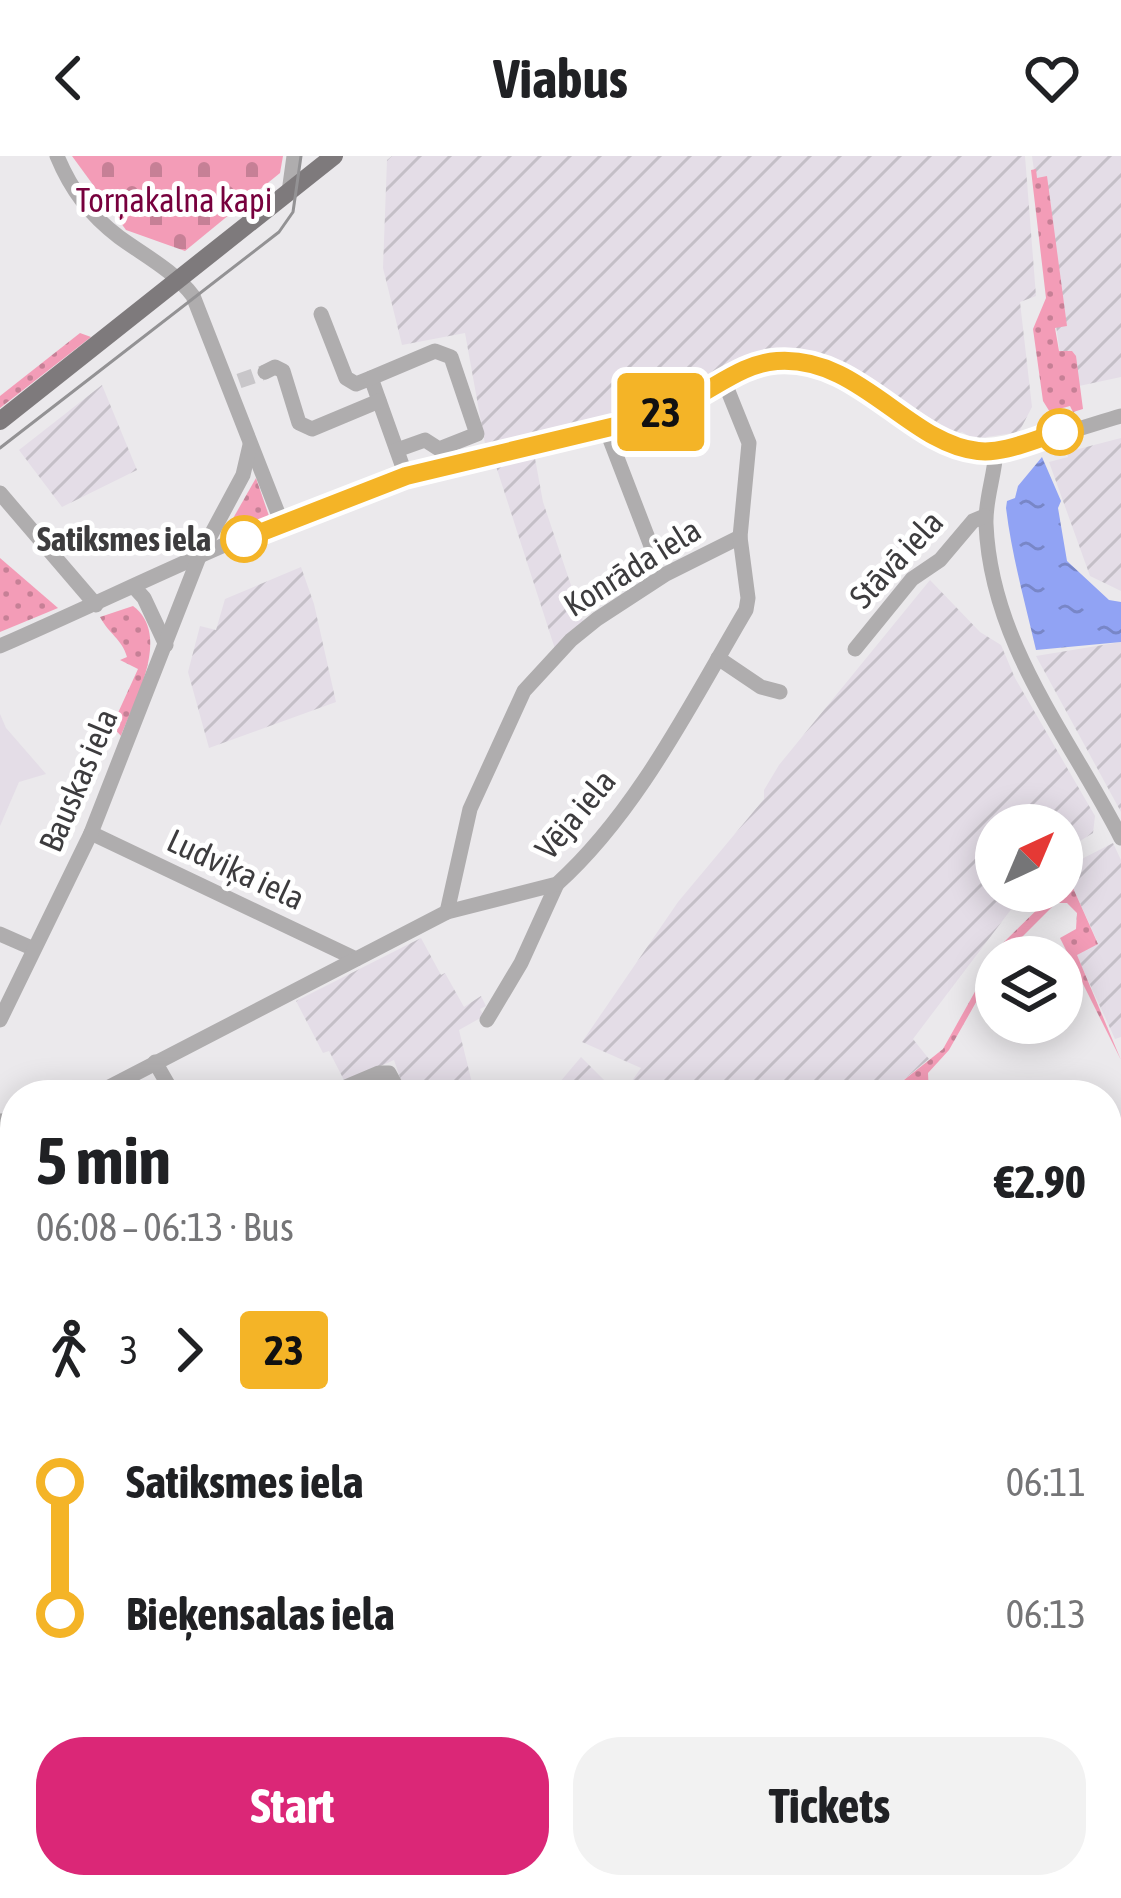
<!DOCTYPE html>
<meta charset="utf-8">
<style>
body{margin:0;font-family:"Asap Condensed",sans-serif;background:#f2f2f2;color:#202124;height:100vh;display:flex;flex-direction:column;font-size:45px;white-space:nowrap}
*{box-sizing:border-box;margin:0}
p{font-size:39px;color:#757577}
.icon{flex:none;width:66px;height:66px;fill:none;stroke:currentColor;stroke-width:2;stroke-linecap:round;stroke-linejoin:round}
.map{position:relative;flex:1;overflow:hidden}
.details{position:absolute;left:0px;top:924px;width:1122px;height:819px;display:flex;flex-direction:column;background:#fff;border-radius:48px 48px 0 0;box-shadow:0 6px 30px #0003}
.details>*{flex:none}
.badge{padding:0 24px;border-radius:9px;font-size:42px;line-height:78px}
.needle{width:78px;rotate:44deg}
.tools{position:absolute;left:975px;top:648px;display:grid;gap:24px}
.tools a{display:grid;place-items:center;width:108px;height:108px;border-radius:50%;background:#fff;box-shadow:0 6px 30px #0003;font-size:60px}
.map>.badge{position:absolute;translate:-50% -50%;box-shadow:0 0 0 6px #fff}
.legs{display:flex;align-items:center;gap:18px;height:132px;padding:0 36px;font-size:39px}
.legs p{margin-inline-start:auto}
.headline{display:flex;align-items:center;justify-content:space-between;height:204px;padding:0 36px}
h1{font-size:66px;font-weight:700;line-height:90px}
.action{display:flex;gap:24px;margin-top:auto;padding:24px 36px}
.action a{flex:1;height:138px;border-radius:48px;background:#db2777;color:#fff;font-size:48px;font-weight:700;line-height:138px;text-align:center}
.action a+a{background:#f2f2f2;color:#202124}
ul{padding:0 36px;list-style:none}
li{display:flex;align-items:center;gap:42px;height:132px;font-size:45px}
li i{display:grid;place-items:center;width:18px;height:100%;margin:0 15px;background:currentColor}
li i::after{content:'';width:30px;height:30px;margin:-15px;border:9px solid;border-radius:50%;background:#fff}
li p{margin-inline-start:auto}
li:first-child i{background:linear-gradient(#0000 50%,currentColor 0)}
li:last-child i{background:linear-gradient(currentColor 50%,#0000 0)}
header{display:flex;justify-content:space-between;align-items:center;height:156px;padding:0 36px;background:#fff;font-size:54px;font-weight:700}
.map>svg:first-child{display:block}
.built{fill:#e4dde7}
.industrial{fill:url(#industrial-furrows)}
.green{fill:url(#green-dots)}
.cemetery{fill:url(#cemetery-stones)}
.water{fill:url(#water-ripples)}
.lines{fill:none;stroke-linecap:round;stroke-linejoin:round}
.minor-tunnel{stroke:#c8c6c9;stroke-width:15;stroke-dasharray:15 8;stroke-linecap:butt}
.minor{stroke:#afadae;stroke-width:15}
.major{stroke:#7e7a7c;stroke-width:18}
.highway{stroke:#6c686b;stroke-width:21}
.tram{stroke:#939294;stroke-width:3}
.line-1-casing{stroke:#fff;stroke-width:27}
.line-1{stroke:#f4b427;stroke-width:18}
.stop-1-dot{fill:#fff;stroke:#f4b427;stroke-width:6}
.labels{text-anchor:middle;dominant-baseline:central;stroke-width:10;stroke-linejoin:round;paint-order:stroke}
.park-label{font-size:33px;fill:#77003d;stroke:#fff}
.stop-label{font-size:33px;font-weight:bold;fill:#3d3c3e;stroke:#fff;text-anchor:end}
.street-label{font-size:33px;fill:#3d3c3e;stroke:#fff}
</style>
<header><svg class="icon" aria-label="back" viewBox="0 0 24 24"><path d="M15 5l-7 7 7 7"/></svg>Viabus<svg class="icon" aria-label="heart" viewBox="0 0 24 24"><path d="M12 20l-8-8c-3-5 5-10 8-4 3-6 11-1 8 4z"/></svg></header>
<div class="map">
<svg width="1121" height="1742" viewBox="0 0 1121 1742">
<defs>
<pattern id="industrial-furrows" width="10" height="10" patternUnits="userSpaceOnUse" patternTransform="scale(3)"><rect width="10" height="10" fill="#e4dde7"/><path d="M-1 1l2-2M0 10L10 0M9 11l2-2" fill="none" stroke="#c4bfc7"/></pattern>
<pattern id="green-dots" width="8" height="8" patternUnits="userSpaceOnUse" patternTransform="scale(3)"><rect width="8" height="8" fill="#f39cb7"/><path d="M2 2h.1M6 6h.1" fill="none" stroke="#c68096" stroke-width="1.8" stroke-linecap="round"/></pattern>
<pattern id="cemetery-stones" width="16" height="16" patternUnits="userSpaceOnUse" patternTransform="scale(3)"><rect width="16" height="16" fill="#f39cb7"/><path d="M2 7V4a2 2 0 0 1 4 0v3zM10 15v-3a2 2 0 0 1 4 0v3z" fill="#c68096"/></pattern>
<pattern id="water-ripples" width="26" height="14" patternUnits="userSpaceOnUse" patternTransform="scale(3)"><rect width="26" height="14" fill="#91a3f4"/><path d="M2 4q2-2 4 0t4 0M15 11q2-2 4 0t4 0" fill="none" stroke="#7886c7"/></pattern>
</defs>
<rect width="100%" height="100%" fill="#ebe9ec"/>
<!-- built -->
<polygon class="built" points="0,558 6,572 46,618 19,626 0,670"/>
<!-- industrial -->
<g class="industrial">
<polygon points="392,0 1025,0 1036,140 1020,146 1032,251 1019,276 974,283 962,276 956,278 845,210 814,195 790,192 748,199 679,239 637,256 485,288 465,177 402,189 383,112 387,4"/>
<polygon points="1032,0 1121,0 1121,221 1065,233"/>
<polygon points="102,229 137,314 62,351 19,294"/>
<polygon points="1121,282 1121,435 1090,420 1049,306 1068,301 1067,296"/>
<polygon points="534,297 543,346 583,465 555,493 495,307"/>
<polygon points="301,411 314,448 336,546 209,592 188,516 200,470 216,474 225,443"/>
<polygon points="930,424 980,476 1001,489 1015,522 1095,660 1093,677 1062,696 1062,669 996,669 996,735 1025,735 913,883 929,903 885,939 622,939 641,912 582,886 678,746 764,643 764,634 779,609"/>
<polygon points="1121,486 1121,656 1036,500"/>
<polygon points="1113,687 1121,704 1121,881 1115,883 1076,798 1098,787 1064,712"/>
<polygon points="421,782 441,819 445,817 464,851 481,840 486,850 480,853 484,860 459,874 475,939 406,939 394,904 345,926 329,895 323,897 296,845"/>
<polygon points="581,901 619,939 549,939"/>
<polygon points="15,972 15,1449 11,1452 13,1457 0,1492 0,974"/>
<polygon points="1121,1158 1121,1282 1107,1268 1107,1170"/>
<polygon points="15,1528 15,1630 0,1626 0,1535"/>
</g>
<!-- green -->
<g class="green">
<polygon points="1036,13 1037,22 1047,20 1067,170 1055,172 1059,195 1072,195 1076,200 1083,253 1073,256 1070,250 1059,253 1060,259 1053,261 1043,245 1033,173 1046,142 1031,14"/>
<polygon points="80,177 91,181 0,252 0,240"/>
<polygon points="256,322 269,360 231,377 227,373"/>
<polygon points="0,402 58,452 0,476"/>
<path d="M133,450C172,479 135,544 121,580L112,570L138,513L120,504L127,501C122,483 109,478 100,461Z"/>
<polygon points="1069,723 1098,788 1077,799 1121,904 1060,782 1076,773 1077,757 1067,747 1056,747 1002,801 996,801 996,811 949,894 928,917 929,939 913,939 904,924 943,893 1001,789 1056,735 1062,735 1062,729"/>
<path d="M72,1728L208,1735L389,1736C282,1742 178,1738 72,1728Z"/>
<polygon points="867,1728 991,1728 977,1742 865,1742"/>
</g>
<!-- cemetery -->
<polygon class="cemetery" points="72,0 283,0 280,17 185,95 126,74"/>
<!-- water -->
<g class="water">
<path d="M1042,301L1061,345L1058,352L1067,405L1109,444L1121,446V486L1036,494C1025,446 1012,401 1006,352L1007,345L1015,342L1018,330Z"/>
<polygon points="1121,1592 1121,1742 982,1742 996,1728 1107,1728 1107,1601"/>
</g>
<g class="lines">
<!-- minor-tunnel -->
<polyline class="minor-tunnel" points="239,225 265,216"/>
<!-- minor -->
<g class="minor">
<path d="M57,0C71,34 90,59 119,81C145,100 173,114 193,140L281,365"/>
<polyline points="289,36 294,0"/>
<polyline points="321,158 346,222 356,228 371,222 406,320"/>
<polyline points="265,216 275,211 283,215 299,267 312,273 379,245"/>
<polyline points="371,222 435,195 451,201 477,278 439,293 425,284 397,294"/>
<polyline points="606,273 651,390"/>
<path d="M996,294C995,319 985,343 986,368C991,488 1069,580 1121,682"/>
<polyline points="0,337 96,449"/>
<polyline points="134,431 144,442 166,489"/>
<path d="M0,490C133,432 265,364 403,320C478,297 558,290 634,266C678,252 735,209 775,205C858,196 910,290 980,295C1009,297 1089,269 1121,260"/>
<polyline points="855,493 912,423 940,404 973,365 985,360"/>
<polyline points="718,502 761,531 780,536"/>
<polyline points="91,677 356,803"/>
<polyline points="447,756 470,653 524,535 571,484 597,463 666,418 740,381"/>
<polyline points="0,778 34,793"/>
<polyline points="0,864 91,677 199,401 243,319 250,289"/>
<polyline points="487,864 521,807 557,728"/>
<polyline points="155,906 174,939"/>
<path d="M94,939L447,756L557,728C638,655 691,547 746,454L748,442L740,381L749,287L724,225"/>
<polyline points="327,939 379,917 389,917 401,939"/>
<polyline points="0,965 15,964"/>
<polyline points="0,1649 15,1654"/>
</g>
<!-- major -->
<polyline class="major" points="0,265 334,0"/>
<!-- highway -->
<g class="highway">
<polyline points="1107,1532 1121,1526"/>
<polyline points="1107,1665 1121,1664"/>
<polyline points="0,1669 15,1671"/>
<polyline points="1107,1688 1121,1686"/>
<polyline points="0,1700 15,1702"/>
<polyline points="0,1727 104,1742"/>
<polyline points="447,1742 620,1728"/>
<polyline points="795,1742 816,1728"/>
<polyline points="856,1742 858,1728"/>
</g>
<!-- tram -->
<polyline class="tram" points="0,292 279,76 293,56 301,0"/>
</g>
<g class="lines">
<!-- line-1 casing -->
<g class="line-1-casing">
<path id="line-1" d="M244,383L406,320L632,266C653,259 673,252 693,242C720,228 746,207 777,205C859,199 909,288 978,295C1005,298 1034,283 1060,276"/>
</g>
<!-- line-1 -->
<use href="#line-1" class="line-1"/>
</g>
<!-- markers -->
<g class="stop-1-dot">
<circle cx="1060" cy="276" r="21"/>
<circle cx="244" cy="383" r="21"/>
</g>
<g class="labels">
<!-- park labels -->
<g class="park-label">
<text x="174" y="44">Torņakalna kapi</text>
</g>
<!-- stop labels -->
<g class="stop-label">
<text x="211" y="383">Satiksmes iela</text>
</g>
<!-- street labels -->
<g class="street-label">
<text transform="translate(896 403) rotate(-47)">Stāvā iela</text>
<text transform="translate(632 411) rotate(-32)">Konrāda iela</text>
<text transform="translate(78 624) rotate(-67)">Bauskas iela</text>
<text transform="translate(575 658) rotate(-50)">Vēja iela</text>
<text transform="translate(236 713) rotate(25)">Ludviķa iela</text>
</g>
</g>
</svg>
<div class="tools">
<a><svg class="needle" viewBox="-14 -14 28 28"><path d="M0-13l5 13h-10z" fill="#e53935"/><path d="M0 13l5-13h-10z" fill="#757577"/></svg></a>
<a><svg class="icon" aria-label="layers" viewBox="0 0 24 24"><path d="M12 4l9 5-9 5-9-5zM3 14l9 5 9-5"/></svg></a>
</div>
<b class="badge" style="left:661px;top:256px;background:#f4b427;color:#111">23</b>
<section class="details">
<div class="headline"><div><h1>5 min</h1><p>06:08 – 06:13 · Bus</p></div><b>€2.90</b></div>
<div class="legs"><svg class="icon" aria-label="walk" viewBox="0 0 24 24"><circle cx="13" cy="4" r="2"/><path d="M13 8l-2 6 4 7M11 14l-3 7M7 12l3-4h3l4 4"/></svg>3<svg class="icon" aria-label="forward" viewBox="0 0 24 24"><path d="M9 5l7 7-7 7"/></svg><b class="badge" style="background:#f4b427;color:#111">23</b></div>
<ul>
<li><i style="color:#f4b427"></i><b>Satiksmes iela</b><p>06:11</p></li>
<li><i style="color:#f4b427"></i><b>Bieķensalas iela</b><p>06:13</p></li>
</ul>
<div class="action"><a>Start</a><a>Tickets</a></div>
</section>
</div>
